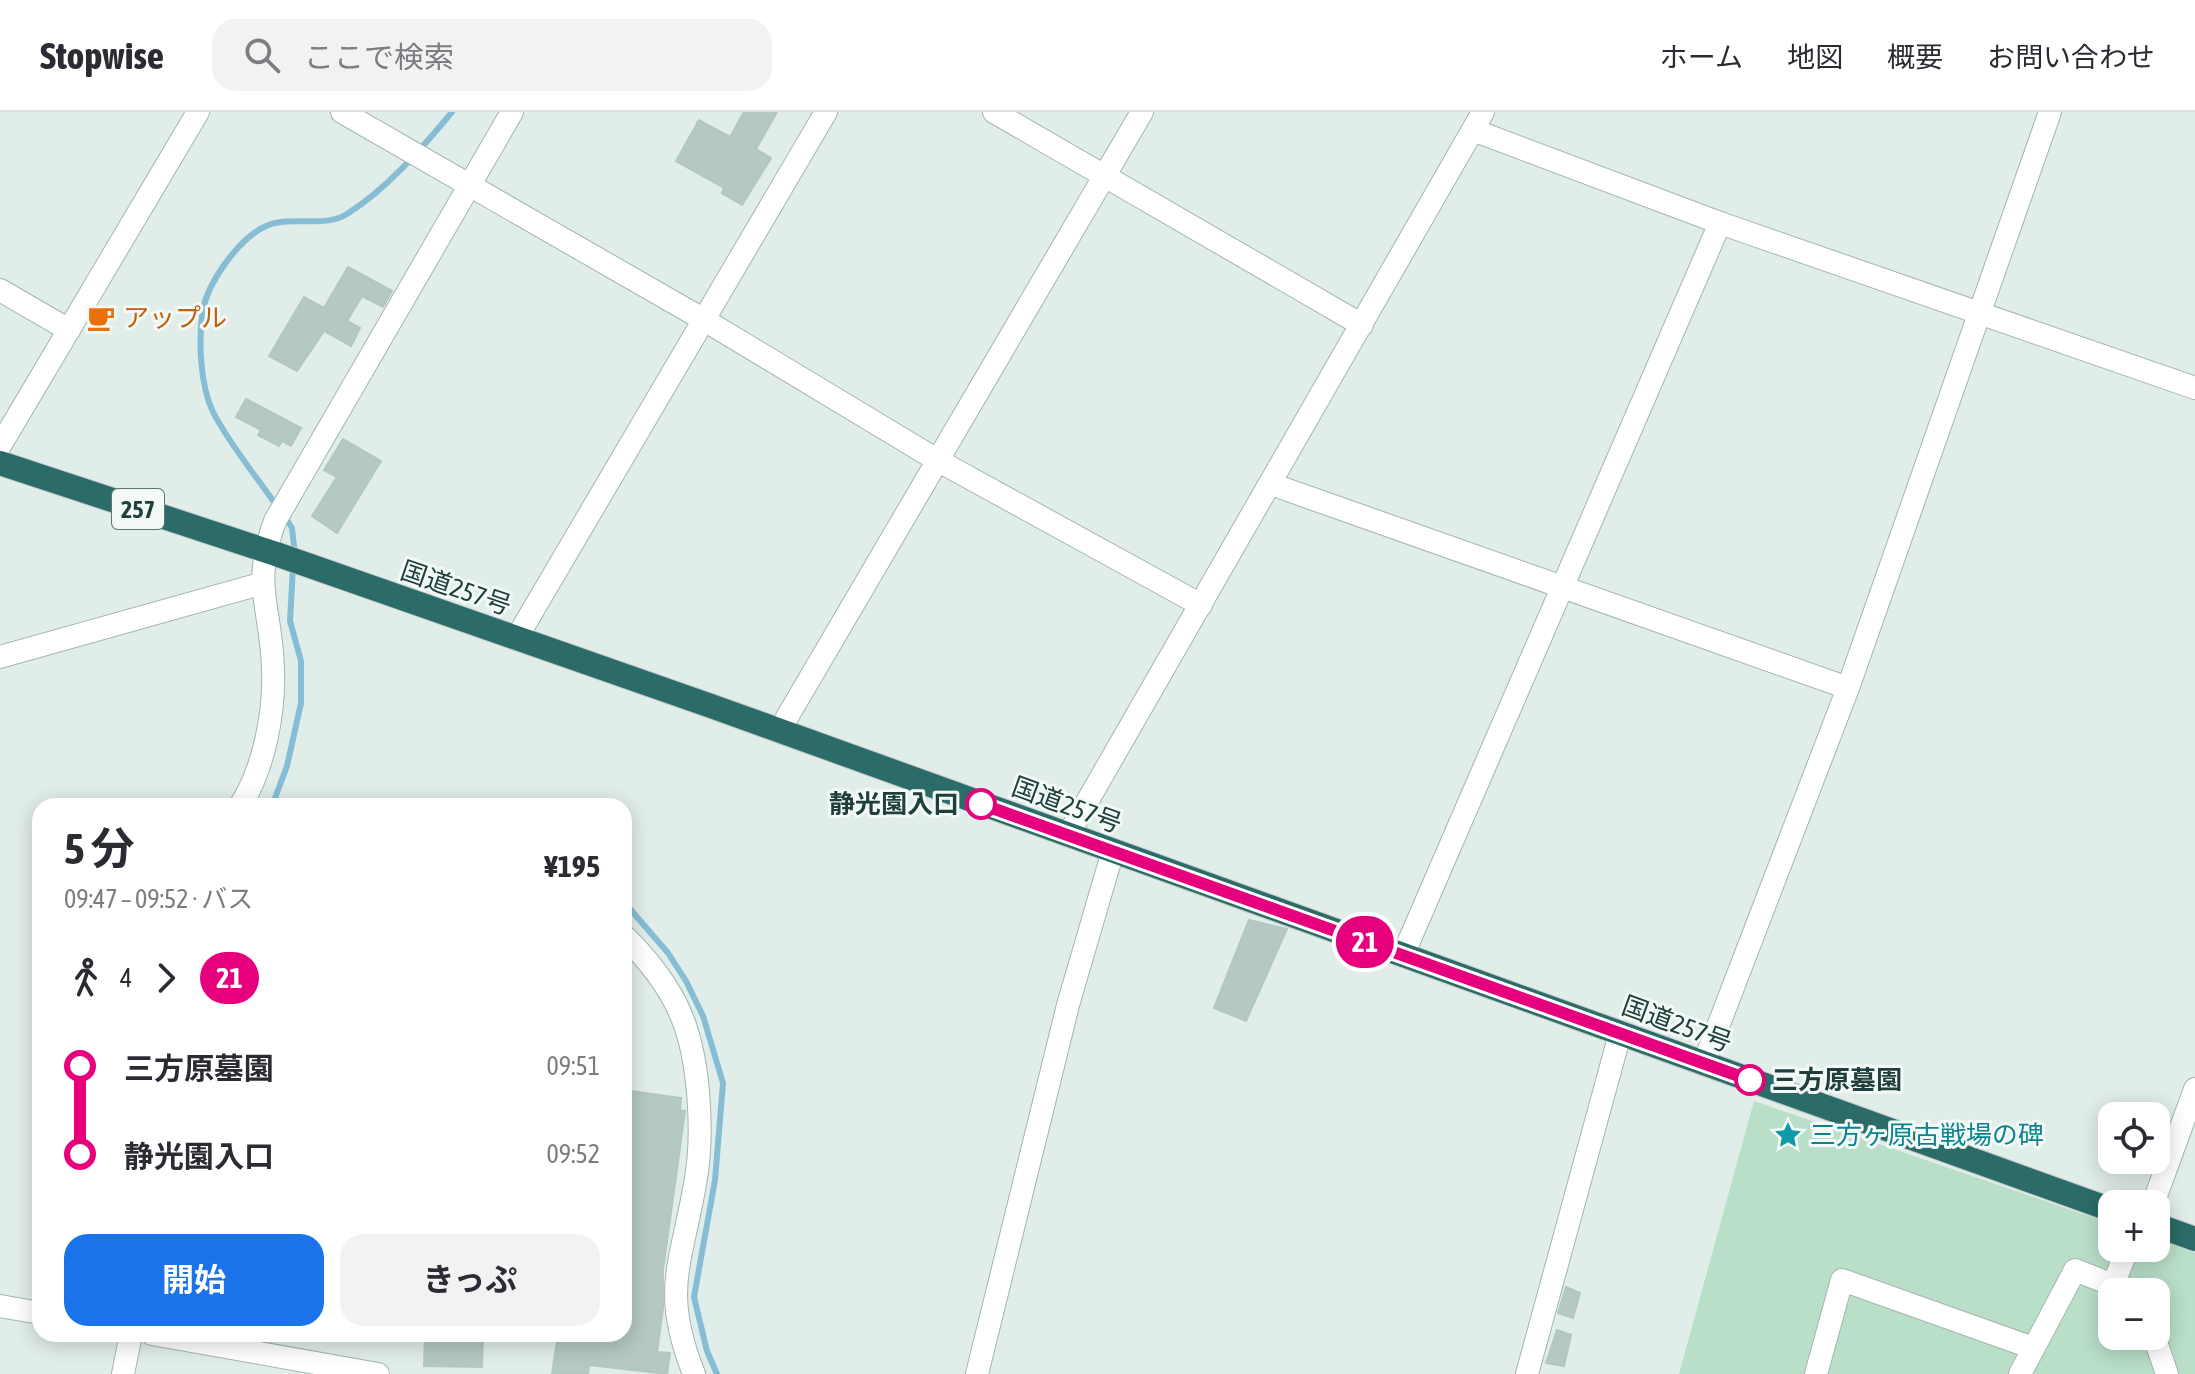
<!DOCTYPE html>
<html lang="ja">
<meta charset="utf-8">
<style>
body{margin:0;font-family:"Asap Condensed","Noto Sans JP",sans-serif;background:#f2f2f3;color:#2b2b33;height:100vh;display:flex;flex-direction:column;font-size:30px;white-space:nowrap}
*{box-sizing:border-box;margin:0}
p{font-size:26px;color:#7c7c81}
.icon{flex:none;width:44px;height:44px;fill:none;stroke:currentColor;stroke-width:2;stroke-linecap:round;stroke-linejoin:round}
.map{position:relative;flex:1;overflow:hidden}
.sheet{position:absolute;left:32px;top:686px;width:600px;height:544px;display:flex;flex-direction:column;background:#fff;border-radius:24px;box-shadow:0 4px 20px #0003}
.sheet>*{flex:none}
.badge{padding:0 16px;border-radius:26px;font-size:28px;line-height:52px}
.tools{position:absolute;left:2098px;top:990px;display:grid;gap:16px}
.tools a{display:grid;place-items:center;width:72px;height:72px;border-radius:16px;background:#fff;box-shadow:0 4px 20px #0003;font-size:40px}
.map>.badge{position:absolute;translate:-50% -50%;box-shadow:0 0 0 4px #fff}
.legs{display:flex;align-items:center;gap:12px;height:88px;padding:0 32px;font-size:26px}
.legs p{margin-inline-start:auto}
.summary{display:flex;align-items:center;justify-content:space-between;height:136px;padding:0 32px}
h1{font-size:44px;font-weight:700;line-height:60px}
.button{display:flex;gap:16px;margin-top:auto;padding:16px 32px}
.button a{flex:1;height:92px;border-radius:24px;background:#1a73e8;color:#fff;font-size:32px;font-weight:700;line-height:92px;text-align:center}
.button a+a{background:#f2f2f3;color:#2b2b33}
ul{padding:0 32px;list-style:none}
li{display:flex;align-items:center;gap:28px;height:88px;font-size:30px}
li i{display:grid;place-items:center;width:12px;height:100%;margin:0 10px;background:currentColor}
li i::after{content:'';width:20px;height:20px;margin:-10px;border:6px solid;border-radius:50%;background:#fff}
li p{margin-inline-start:auto}
li:first-child i{background:linear-gradient(#0000 50%,currentColor 0)}
li:last-child i{background:linear-gradient(currentColor 50%,#0000 0)}
header{display:flex;align-items:center;gap:48px;box-sizing:border-box;height:112px;padding:0 40px;background:#fff;border-bottom:2px solid #e1e1e2}
header strong{font-size:38px}
nav{display:flex;gap:44px;margin-inline-start:auto;font-size:28px}
.search{width:560px;height:72px;background:#f2f2f3;display:flex;align-items:center;gap:20px;box-sizing:border-box;padding:0 28px;border-radius:24px;color:#7c7c81;font-size:30px}
.map>svg:first-child{display:block}
.green{fill:#b9dfc9;fill-rule:evenodd}
.lines{fill:none;stroke-linecap:round;stroke-linejoin:round}
.stream{stroke:#86bdd5;stroke-width:6}
.building{fill:#b6c8c3;stroke:#b3c7c1;stroke-width:2}
.minor-casing{stroke:#a3b5b1;stroke-width:24}
.highway-casing{stroke:#c1c9c8;stroke-width:26}
.minor{stroke:#fff;stroke-width:22}
.highway{stroke:#2b6c68;stroke-width:24}
.line-1-casing{stroke:#fff;stroke-width:18}
.line-1{stroke:#e6007e;stroke-width:12}
.stop-1-dot{fill:#fff;stroke:#e6007e;stroke-width:4}
.labels{text-anchor:middle;dominant-baseline:central;stroke-width:6;stroke-linejoin:round;paint-order:stroke}
.shield{fill:#f2f9f6;stroke:#5f7673;stroke-width:2}
.shield-label{font-size:24px;font-weight:bold;fill:#203e3b}
.food-label{font-size:26px;fill:#c56008;stroke:#f2f9f6;text-anchor:start}
.street-label{font-size:26px;fill:#203e3b;stroke:#f2f9f6}
.stop-label{font-size:26px;font-weight:bold;fill:#203e3b;stroke:#f2f9f6;text-anchor:end}
.culture-label{font-size:26px;fill:#0d838f;stroke:#f2f9f6;text-anchor:start}
</style>
<header>
<strong>Stopwise</strong>
<div class="search"><svg class="icon" aria-label="search" viewBox="0 0 24 24"><circle cx="10" cy="10" r="6"/><path d="M15 15l6 6"/></svg>ここで検索</div>
<nav><a>ホーム</a><a>地図</a><a>概要</a><a>お問い合わせ</a></nav>
</header>
<div class="map">
<svg width="2195" height="1262" viewBox="0 0 2195 1262">
<rect width="100%" height="100%" fill="#e1ede9"/>
<!-- green -->
<path class="green" d="M1754,989L2112,1112V1136H2156V1127L2195,1141V1262H1679ZM2112,1180H2156V1224H2112Z"/>
<g class="lines">
<!-- stream -->
<g class="stream">
<path d="M278,396C257,365 230,333 213,300C200,273 198,227 203,197C209,169 238,128 264,115C288,102 324,117 347,102C387,77 422,36 452,0"/>
<polyline points="285,405 292,416 295,443"/>
<polyline points="272,694 287,654 301,591 301,549 290,509 293,454"/>
<polyline points="624,790 668,841 686,869 703,904 723,971 715,1068 694,1185 707,1239 717,1262"/>
</g>
</g>
<!-- building -->
<g class="building">
<polygon points="744,0 777,0 756,37 771,46 742,93 722,81 724,76 676,49 699,8 730,25"/>
<polygon points="348,155 392,179 383,195 362,184 347,209 360,216 351,234 324,219 297,259 269,244 304,185 324,196"/>
<polygon points="246,287 301,316 291,334 282,329 279,334 258,323 261,318 236,305"/>
<polygon points="343,327 381,349 337,421 312,404 337,365 324,358"/>
<polygon points="1249,808 1287,817 1246,909 1214,896"/>
<polygon points="624,978 681,986 680,998 685,999 663,1158 663,1196 657,1240 670,1241 667,1262 589,1253 588,1262 552,1262 558,1222 624,1222"/>
<polygon points="1566,1175 1580,1181 1573,1206 1558,1201"/>
<polygon points="1557,1218 1571,1223 1564,1254 1546,1251"/>
<polygon points="425,1222 483,1222 482,1255 424,1254"/>
</g>
<g class="lines">
<!-- minor casing -->
<g class="minor-casing">
<g id="minor">
<polyline points="342,0 706,209 937,348 1201,493"/>
<polyline points="994,0 1362,213"/>
<polyline points="1473,18 1720,111 2195,276"/>
<polyline points="0,178 69,218"/>
<polyline points="0,334 198,0"/>
<polyline points="1271,372 1848,576"/>
<polyline points="516,527 826,0"/>
<polyline points="0,545 260,472"/>
<polyline points="779,619 1142,0"/>
<path d="M240,694C264,657 275,600 273,556C271,493 251,474 275,409L512,0"/>
<polyline points="1068,723 1483,0"/>
<path d="M624,824C645,844 670,875 681,903C700,947 704,1025 695,1072C681,1153 661,1179 694,1262"/>
<polyline points="1403,843 1720,111"/>
<polyline points="1704,951 1848,576 2050,0"/>
<polyline points="2153,1092 2195,977"/>
<polyline points="2128,1136 2113,1173 2131,1180"/>
<polyline points="0,1194 40,1201"/>
<polyline points="152,1222 378,1262"/>
<polyline points="2154,1224 2167,1262"/>
<polyline points="123,1262 131,1222"/>
<polyline points="977,1262 1068,893 1113,739"/>
<polyline points="1527,1262 1620,922"/>
<polyline points="1816,1262 1842,1168 2033,1236"/>
<polyline points="2020,1262 2075,1158 2113,1173"/>
</g>
</g>
<!-- highway casing -->
<g class="highway-casing">
<g id="highway">
<polyline points="0,351 276,442 711,594 2112,1098"/>
<polyline points="2156,1113 2195,1127"/>
</g>
</g>
<!-- minor -->
<use href="#minor" class="minor"/>
<!-- highway -->
<use href="#highway" class="highway"/>
</g>
<g class="lines">
<!-- line-1 casing -->
<g class="line-1-casing">
<polyline id="line-1" points="981,692 1750,968"/>
</g>
<!-- line-1 -->
<use href="#line-1" class="line-1"/>
</g>
<!-- icons -->
<defs>
<g id="cafe-bare" transform="scale(2.16)"><path d="M-5.5-4.5H6V0H3Q3 3.5 0 3.5H-2.5Q-5.5 3.5-5.5 0ZM3-3.2v2h1.7v-2ZM-6 4.5H4V6H-6Z" fill="#e8710a" stroke="#f2f9f6" stroke-width="2.5" paint-order="stroke"/></g>
<g id="sight-bare" transform="scale(2.16)"><path d="M0-6L1.8-2.2L6-1.7L2.9 1.2L3.7 5.4L0 3.3L-3.7 5.4L-2.9 1.2L-6-1.7L-1.8-2.2Z" fill="#0f9aa8" stroke="#f2f9f6" stroke-width="2.5" paint-order="stroke"/></g>
</defs>
<g fill-rule="evenodd">
<use href="#cafe-bare" x="101" y="206"/>
<use href="#sight-bare" x="1788" y="1023"/>
</g>
<!-- markers -->
<g class="stop-1-dot">
<circle cx="981" cy="692" r="14"/>
<circle cx="1750" cy="968" r="14"/>
</g>
<g class="labels">
<!-- shield labels -->
<rect class="shield" x="112" y="377" width="52" height="40" rx="6"/>
<g class="shield-label">
<text x="138" y="397">257</text>
</g>
<!-- food labels -->
<g class="food-label">
<text x="123" y="206">アップル</text>
</g>
<!-- street labels -->
<g class="street-label">
<text transform="translate(456 476) rotate(19)">国道257号</text>
<text transform="translate(1067 693) rotate(20)">国道257号</text>
<text transform="translate(1677 912) rotate(20)">国道257号</text>
</g>
<!-- stop labels -->
<g class="stop-label">
<text x="959" y="692">静光園入口</text>
<text x="1772" y="968" text-anchor="start">三方原墓園</text>
</g>
<!-- culture labels -->
<g class="culture-label">
<text x="1810" y="1023">三方ヶ原古戦場の碑</text>
</g>
</g>
</svg>
<div class="tools">
<a><svg class="icon" aria-label="locate" viewBox="0 0 24 24"><circle cx="12" cy="12" r="6"/><path d="M12 2v4M12 18v4M2 12h4M18 12h4"/></svg></a>
<a>+</a>
<a>−</a>
</div>
<b class="badge" style="left:1365px;top:830px;background:#e6007e;color:#fff">21</b>
<section class="sheet">
<div class="summary"><div><h1>5 分</h1><p>09:47 – 09:52 · バス</p></div><b>¥195</b></div>
<div class="legs"><svg class="icon" aria-label="walk" viewBox="0 0 24 24"><circle cx="13" cy="4" r="2"/><path d="M13 8l-2 6 4 7M11 14l-3 7M7 12l3-4h3l4 4"/></svg>4<svg class="icon" aria-label="forward" viewBox="0 0 24 24"><path d="M9 5l7 7-7 7"/></svg><b class="badge" style="background:#e6007e;color:#fff">21</b></div>
<ul>
<li><i style="color:#e6007e"></i><b>三方原墓園</b><p>09:51</p></li>
<li><i style="color:#e6007e"></i><b>静光園入口</b><p>09:52</p></li>
</ul>
<div class="button"><a>開始</a><a>きっぷ</a></div>
</section>
</div>
